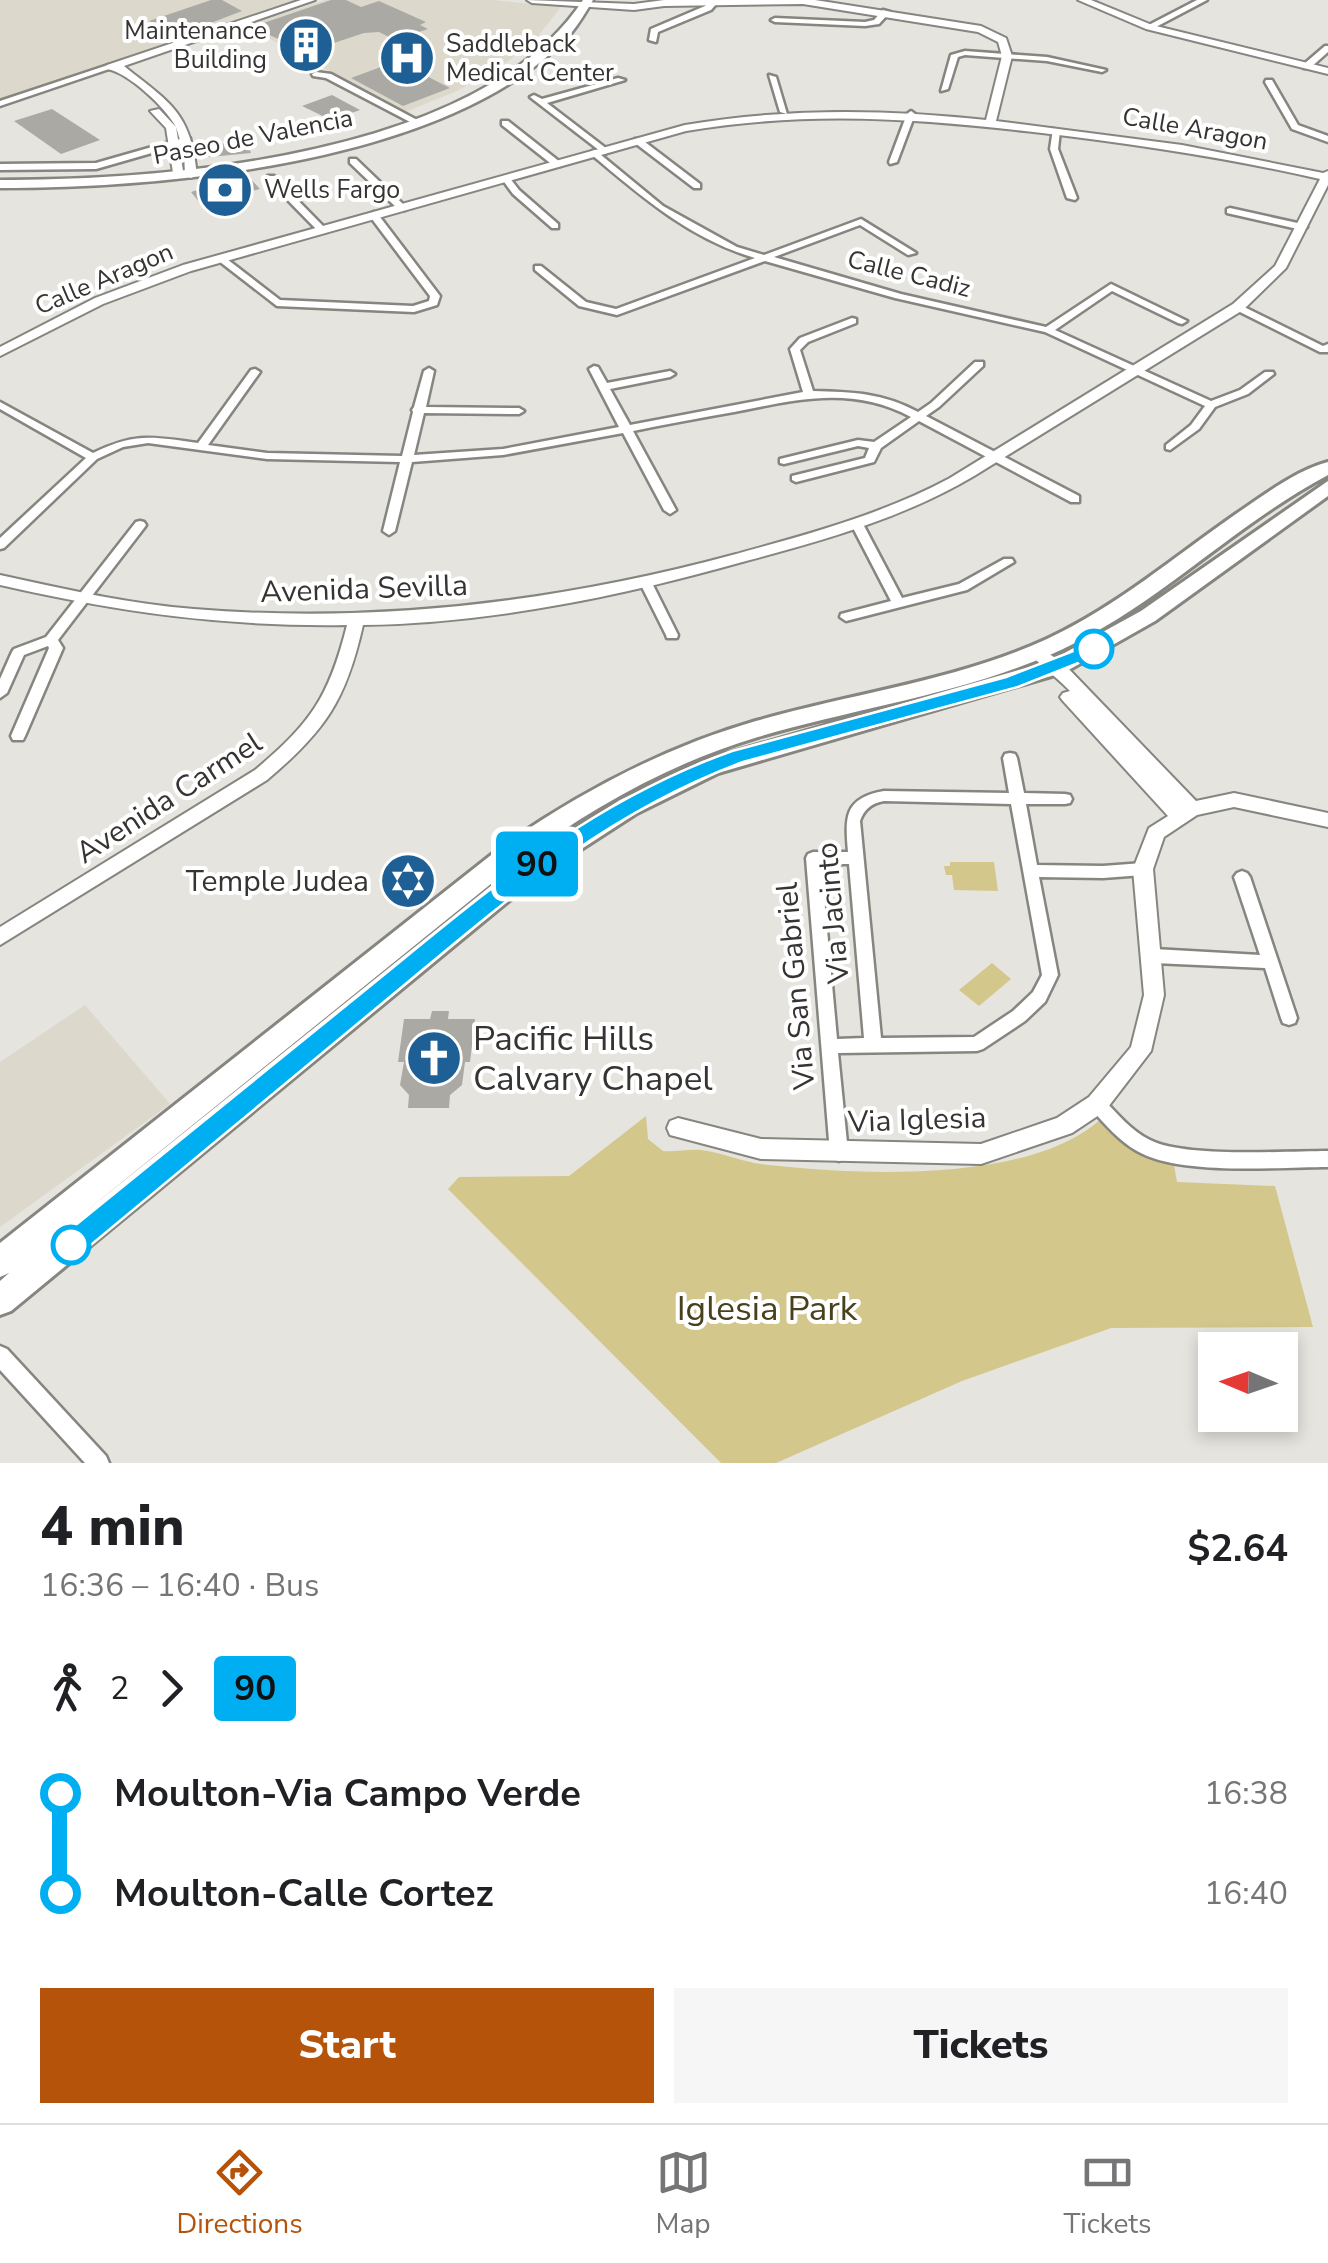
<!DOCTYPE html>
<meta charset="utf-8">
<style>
body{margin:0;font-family:"Nunito Sans",sans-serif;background:#f6f6f6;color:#202124;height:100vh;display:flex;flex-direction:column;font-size:38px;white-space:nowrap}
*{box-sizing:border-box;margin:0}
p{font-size:32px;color:#757577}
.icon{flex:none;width:55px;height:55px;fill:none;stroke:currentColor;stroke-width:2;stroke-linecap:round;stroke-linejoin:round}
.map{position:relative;height:1463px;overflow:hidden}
.drawer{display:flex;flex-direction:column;background:#fff;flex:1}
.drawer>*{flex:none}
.badge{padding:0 20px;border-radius:8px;font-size:35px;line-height:65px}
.needle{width:65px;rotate:272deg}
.controls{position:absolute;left:1198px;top:1332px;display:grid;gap:20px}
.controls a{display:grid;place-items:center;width:100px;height:100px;border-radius:0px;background:#fff;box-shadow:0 5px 15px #0003;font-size:50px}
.map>.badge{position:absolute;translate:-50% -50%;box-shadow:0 0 0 5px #fff}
.legs{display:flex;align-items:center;gap:15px;height:110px;padding:0 40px;font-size:32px}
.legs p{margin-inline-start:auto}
.overview{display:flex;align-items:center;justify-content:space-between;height:170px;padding:0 40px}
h1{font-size:55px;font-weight:800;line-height:75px}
.button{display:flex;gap:20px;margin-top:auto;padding:20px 40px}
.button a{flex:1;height:115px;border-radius:0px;background:#b45309;color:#fff;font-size:40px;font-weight:800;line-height:115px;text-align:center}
.button a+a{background:#f6f6f6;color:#202124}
ul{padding:0 40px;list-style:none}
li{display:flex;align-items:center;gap:35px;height:100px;font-size:38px}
li i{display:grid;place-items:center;width:15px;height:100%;margin:0 12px;background:currentColor}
li i::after{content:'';width:25px;height:25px;margin:-12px;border:8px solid;border-radius:50%;background:#fff}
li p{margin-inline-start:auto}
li:first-child i{background:linear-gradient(#0000 50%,currentColor 0)}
li:last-child i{background:linear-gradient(currentColor 50%,#0000 0)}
.tabs{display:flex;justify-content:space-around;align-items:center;height:140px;border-top:2px solid #e0e0e0;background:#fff;font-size:28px;color:#757577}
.tabs a{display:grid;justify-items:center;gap:5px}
.tabs .current{color:#b45309}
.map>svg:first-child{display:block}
.built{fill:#dcd9cc}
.green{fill:#d4c78c}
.building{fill:#aaa9a4}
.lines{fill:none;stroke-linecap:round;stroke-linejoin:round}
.minor-casing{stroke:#86857f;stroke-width:5}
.tertiary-casing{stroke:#86857f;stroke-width:4}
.secondary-casing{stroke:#86857f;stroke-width:5}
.primary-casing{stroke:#86857f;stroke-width:6}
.minor{fill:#fff;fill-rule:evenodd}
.tertiary{fill:#fff;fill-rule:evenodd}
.secondary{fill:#fff;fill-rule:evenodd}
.primary{fill:#fff;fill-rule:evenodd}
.line-1{fill:#00aff2;stroke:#fff;stroke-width:2.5}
.stop-1-dot{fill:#fff;stroke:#00aff2;stroke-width:5}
.labels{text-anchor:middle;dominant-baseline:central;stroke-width:8;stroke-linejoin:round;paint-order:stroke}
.far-poi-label{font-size:25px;fill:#353432;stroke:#fff;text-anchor:start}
.far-street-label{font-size:25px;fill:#353432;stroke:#fff}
.street-label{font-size:30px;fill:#353432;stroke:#fff}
.poi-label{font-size:30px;fill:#353432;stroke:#fff;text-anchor:end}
.near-poi-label{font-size:35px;fill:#353432;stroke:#fff;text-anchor:start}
.near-park-label{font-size:35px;fill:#48411d;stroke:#fff}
</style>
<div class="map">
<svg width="1328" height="1463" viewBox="0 0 1328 1463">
<rect width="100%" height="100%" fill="#e5e4de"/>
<!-- built -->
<g class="built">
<polygon points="0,0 296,0 0,99"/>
<polygon points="325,0 493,0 561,7 535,40 503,65 457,91 405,112 246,26"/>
<polygon points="85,1005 170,1104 0,1227 0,1062"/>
</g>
<!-- green -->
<g class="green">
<polygon points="950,862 994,862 998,891 954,890 952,875 946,875 944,866 950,866"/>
<polygon points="992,963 1011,979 979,1006 959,990"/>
<path d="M646,1116L648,1139L663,1151C676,1152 688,1149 701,1150C724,1153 745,1163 769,1165C860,1175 1033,1184 1103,1117L1133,1145L1174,1165L1177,1182L1275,1186L1313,1327L1111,1328L962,1381L776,1463H721L448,1189L459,1177L569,1176Z"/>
</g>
<!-- building -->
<g class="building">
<polygon points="211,0 222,0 242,11 177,36 149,21"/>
<polygon points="331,0 346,0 361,7 379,1 426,22 420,25 428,29 395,40 379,32 364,33 307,52 252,27"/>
<polygon points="397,61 450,88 403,106 351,78"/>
<polygon points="332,95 360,110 331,120 302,106"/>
<polygon points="52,109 100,140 61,154 14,121"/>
<polygon points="247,140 251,153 210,157 202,156 199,147"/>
<polygon points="246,174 260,189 239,194 243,199 205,209 191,192"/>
<polygon points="432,1011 449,1011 448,1019 475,1019 470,1062 465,1062 462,1085 450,1095 449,1108 408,1108 409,1095 400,1085 404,1062 398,1062 404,1019 430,1019"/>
</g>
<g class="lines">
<!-- minor casing -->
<g class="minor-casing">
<g id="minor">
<polygon points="711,0 718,2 711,10 658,32 656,42 649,40 651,29 705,6"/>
<polygon points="1197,0 1207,0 1152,29 1145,27"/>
<polygon points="883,10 890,12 879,24 865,26 775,22 771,20 775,18 865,22 874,20"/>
<polygon points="1325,46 1328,46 1328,52 1310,68 1304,68 1304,64"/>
<polygon points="965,51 1047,57 1106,70 1102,72 1047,61 965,55 958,57 948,89 941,91 951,55"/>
<polygon points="108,65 115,67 0,106 0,101"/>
<polygon points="316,72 331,74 419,121 412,123 326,78 313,76 312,74"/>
<polygon points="769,75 776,77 787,114 780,112"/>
<polygon points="618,78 625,80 547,103 607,149 607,153 604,154 530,97 534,95 542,99"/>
<polygon points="1266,80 1272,80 1298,125 1328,136 1328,142 1292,129 1265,82"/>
<polygon points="911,111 915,114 897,162 890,164 889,162 907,114"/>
<polygon points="502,121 508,121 560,162 560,166 554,166 502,125"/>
<polygon points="1053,129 1060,131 1058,149 1077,198 1075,200 1067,198 1050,149"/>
<polygon points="187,137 190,138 190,142 96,169 0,170 0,164 96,163"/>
<polygon points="635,139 641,139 700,184 700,188 694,188 635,143"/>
<path d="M595,150L663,206L737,247L764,255L861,219L916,253L908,255L860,225L774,257L901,294L1046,327L1111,284L1187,321L1182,324L1178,323L1112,291L1055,330L1211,401L1240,390L1265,372H1273L1274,374L1248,394L1215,407L1199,429L1170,450L1166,449V445L1191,425L1205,406L1045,332L895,298L765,261L617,315L579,306L535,270V266H541L586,302L616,309L755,258C690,239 642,197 592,155V151Z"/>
<polygon points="350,159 356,159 405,206 405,210 399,210 350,163"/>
<polygon points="268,176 274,176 325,228 325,232 319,232 268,180"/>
<polygon points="503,177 509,177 519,190 558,224 558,228 552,228 513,194 502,179"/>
<polygon points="1230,208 1302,224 1307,227 1302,230 1227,213 1227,209"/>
<polygon points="374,212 377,213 440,296 437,305 414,312 277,306 215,258 223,256 280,300 413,306 429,301 430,296 369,215"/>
<polygon points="1238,304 1323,346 1328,344 1328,352 1320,352 1234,309 1233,307"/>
<path d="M852,318L856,319V323L808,342L800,350L813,391C853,392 883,393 918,412L931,403L975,362H983V366L939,407L926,416L1079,496V502H1071L919,421L881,448L874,462L796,482L792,480V476L865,458L869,448L858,446L784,464L780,463V459L858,440L874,442L911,417C851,385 796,400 734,412C700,418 666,424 633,431L676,510L670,514L664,510L623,433L503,455L412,462L395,531L389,535L383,531L400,462L267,459L148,443L123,447L97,459L4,548L0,549V538L86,458L0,409V402L93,453C136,432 153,437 198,443L251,370L255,369L260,372L208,445L267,453L402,456L413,412L412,410L414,407L424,371L429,368L434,371L426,407L519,408L524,411L519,414L424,413L414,455L503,449L619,427L589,369L594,366L598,367L607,383L670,371L675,374L670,377L610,389L630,425L803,392L790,349L800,338Z"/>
<polygon points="857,520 863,524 902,598 959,584 1004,559 1012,559 1014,562 967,590 846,621 840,617 841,614 891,601 851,524"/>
<polygon points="140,521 144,522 146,525 144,528 58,640 63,648 25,736 23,740 13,740 11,736 49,648 48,646 24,655 7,693 0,698 0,679 12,652 14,649 46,637 136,522"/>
<polygon points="647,581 653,585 678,635 677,638 667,638 666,635 641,585"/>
<path d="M1010,753L1015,754L1017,758L1024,793L1065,794L1070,795L1072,799L1070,803L1065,804H1026L1037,865L1103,866L1143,863L1148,865L1150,869L1148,873L1143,875L1103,878L1039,877L1058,975L1045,1002L1025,1021L983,1049L977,1051L838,1053L848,1153L845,1159L839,1161L833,1159L830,1153L806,858L808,854L813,852H848C845,817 844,798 884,791L1009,793L1003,758L1005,754ZM884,801L1011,804L1042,975L1033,992L1013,1011L974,1037L881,1038L860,821C864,809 872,803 884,801ZM821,864H849L864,1038L837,1039Z"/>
<polygon points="1242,871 1247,873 1250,877 1297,1018 1295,1023 1289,1025 1283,1023 1281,1018 1265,968 1154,963 1148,961 1146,956 1148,951 1154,949 1260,955 1234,877 1237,873"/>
<path d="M1097,1096L1103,1099C1117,1113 1131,1131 1150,1140C1185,1158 1285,1151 1328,1151V1167C1277,1167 1180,1176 1137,1151C1119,1141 1105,1124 1091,1109L1088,1104L1091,1099Z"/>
<polygon points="0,1346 7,1349 106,1456 109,1463 85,1463 0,1370"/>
</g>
</g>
<!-- tertiary casing -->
<g class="tertiary-casing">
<g id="tertiary">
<path d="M301,0H315L124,66C170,103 191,112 197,175L191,178L185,175L184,153L176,127L184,177L174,179L166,128L150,111L159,109L176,127C166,108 129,73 107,69V65Z"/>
<path d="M527,0L634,4L664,0H815L981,26L1006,38L1012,56L996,121L1182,145L1323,173L1328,171V185L1286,268L1243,310L974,476C903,518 825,540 746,561C622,596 493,623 363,625C346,700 326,730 267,780L0,945V927L255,770C311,723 329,697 347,625C225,627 118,612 0,585V575C64,589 129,604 194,609C378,624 558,602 736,554C809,534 883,514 950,478L1233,304L1275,266L1320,179C1228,158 1135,144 1042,133C918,119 811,110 686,131L191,271L103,304L0,356V347L95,298L183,265L685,125C786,108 884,109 986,120L1002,56L998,42L978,32L803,4L664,6L634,10L532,3Z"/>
<polygon points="1078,0 1091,0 1152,25 1328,68 1328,74 1146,29"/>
<path d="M1037,646L1063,663L1196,801L1234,793L1328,813V827L1234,807L1197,815L1164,837L1153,869L1164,995L1151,1051L1105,1111L1072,1133L981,1164L761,1159L670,1135L667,1128L670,1121L678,1118L761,1139L981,1144L1057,1118L1089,1097L1131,1047L1144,995L1133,869L1149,828L1168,816L1063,701L1060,697L1063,693L1070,691C1057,677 1040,666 1029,652Z"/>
</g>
</g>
<!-- secondary casing -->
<g class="secondary-casing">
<path id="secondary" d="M583,0H593C583,17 572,35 557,48C431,164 164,188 0,188V180C171,180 481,156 583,0Z"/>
</g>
<!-- primary casing -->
<g class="primary-casing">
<path id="primary" d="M1328,462V475C1234,525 1159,604 1063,649C966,694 859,707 758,737C670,763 591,808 518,862L75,1220L517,865L620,800L702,761L1050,661L1141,611L1328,481V496L1155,621L1065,672L718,773L637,813L535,879L11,1311L0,1315V1281L9,1273L0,1277V1243L500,848C580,792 663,748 756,721C853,693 955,681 1047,639C1116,607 1174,557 1236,514C1264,495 1295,471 1328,462Z"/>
</g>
<!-- minor -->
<use href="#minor" class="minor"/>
<!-- tertiary -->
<use href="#tertiary" class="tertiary"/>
<!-- secondary -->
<use href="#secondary" class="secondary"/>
<!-- primary -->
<use href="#primary" class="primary"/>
</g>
<!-- line-1 -->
<path class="line-1" d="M1094,643L1101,644V654L1018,687L743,762C600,815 500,906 385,1001C283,1085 182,1170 80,1254L71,1258L62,1254L58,1245L62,1236C162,1154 263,1073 364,991C484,894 584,804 732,751L1006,677Z"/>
<!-- icons -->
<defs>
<g id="building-disc" transform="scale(2.875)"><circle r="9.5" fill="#1e6096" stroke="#fff"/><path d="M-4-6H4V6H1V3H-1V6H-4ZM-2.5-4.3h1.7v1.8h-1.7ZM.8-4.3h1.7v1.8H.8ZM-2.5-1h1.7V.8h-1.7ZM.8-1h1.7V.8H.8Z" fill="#fff"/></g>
<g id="hospital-disc" transform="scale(2.875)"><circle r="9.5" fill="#1e6096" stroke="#fff"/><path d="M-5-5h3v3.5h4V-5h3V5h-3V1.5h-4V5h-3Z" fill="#fff"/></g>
<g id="bank-disc" transform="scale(2.875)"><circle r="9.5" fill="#1e6096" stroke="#fff"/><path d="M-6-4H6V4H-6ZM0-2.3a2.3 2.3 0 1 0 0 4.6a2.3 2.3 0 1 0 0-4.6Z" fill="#fff"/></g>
<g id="synagogue-disc" transform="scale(2.875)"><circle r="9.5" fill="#1e6096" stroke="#fff"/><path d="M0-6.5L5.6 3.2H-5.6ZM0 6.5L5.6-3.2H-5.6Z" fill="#fff"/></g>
<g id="church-disc" transform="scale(2.875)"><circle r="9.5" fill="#1e6096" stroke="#fff"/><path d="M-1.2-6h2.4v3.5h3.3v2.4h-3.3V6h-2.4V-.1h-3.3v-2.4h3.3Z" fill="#fff"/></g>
</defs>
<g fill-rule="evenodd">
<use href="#building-disc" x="306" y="45"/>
<use href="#hospital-disc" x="407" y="58"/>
<use href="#bank-disc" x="225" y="190"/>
<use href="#synagogue-disc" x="408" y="881"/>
<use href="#church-disc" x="434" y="1058"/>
</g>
<!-- markers -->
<g class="stop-1-dot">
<circle cx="1094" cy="649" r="18"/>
<circle cx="71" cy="1245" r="18"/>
</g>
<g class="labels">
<!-- far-poi labels -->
<g class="far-poi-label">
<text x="267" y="31" text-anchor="end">Maintenance<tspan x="267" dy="29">Building</tspan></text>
<text x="446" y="44">Saddleback<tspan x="446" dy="29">Medical Center</tspan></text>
<text x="264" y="190">Wells Fargo</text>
</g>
<!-- far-street labels -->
<g class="far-street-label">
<text transform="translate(1195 129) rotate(10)">Calle Aragon</text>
<text transform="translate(253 137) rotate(-11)">Paseo de Valencia</text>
<text transform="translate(909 274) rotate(14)">Calle Cadiz</text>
<text transform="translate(104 279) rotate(-23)">Calle Aragon</text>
</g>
<!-- street labels -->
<g class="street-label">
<text transform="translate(364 589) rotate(-2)">Avenida Sevilla</text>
<text transform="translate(169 798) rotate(-33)">Avenida Carmel</text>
<text transform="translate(833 913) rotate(-95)">Via Jacinto</text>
<text transform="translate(796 986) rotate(-95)">Via San Gabriel</text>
<text transform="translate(917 1120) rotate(-2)">Via Iglesia</text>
</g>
<!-- poi labels -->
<g class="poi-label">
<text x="369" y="881">Temple Judea</text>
</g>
<!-- near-poi labels -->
<g class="near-poi-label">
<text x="473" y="1038">Pacific Hills<tspan x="473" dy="40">Calvary Chapel</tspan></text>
</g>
<!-- near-park labels -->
<g class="near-park-label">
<text x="767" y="1308">Iglesia Park</text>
</g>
</g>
</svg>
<div class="controls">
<a><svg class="needle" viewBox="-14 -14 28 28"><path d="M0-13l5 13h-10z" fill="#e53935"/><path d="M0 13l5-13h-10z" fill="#757577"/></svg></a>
</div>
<b class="badge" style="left:537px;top:864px;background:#00aff2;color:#111">90</b>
</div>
<section class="drawer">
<div class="overview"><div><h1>4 min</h1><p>16:36 – 16:40 · Bus</p></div><b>$2.64</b></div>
<div class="legs"><svg class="icon" aria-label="walk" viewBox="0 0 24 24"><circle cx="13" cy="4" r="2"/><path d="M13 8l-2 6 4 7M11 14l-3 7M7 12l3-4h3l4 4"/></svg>2<svg class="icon" aria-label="forward" viewBox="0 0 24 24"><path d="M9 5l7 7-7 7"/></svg><b class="badge" style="background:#00aff2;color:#111">90</b></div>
<ul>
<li><i style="color:#00aff2"></i><b>Moulton-Via Campo Verde</b><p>16:38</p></li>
<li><i style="color:#00aff2"></i><b>Moulton-Calle Cortez</b><p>16:40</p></li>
</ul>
<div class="button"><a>Start</a><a>Tickets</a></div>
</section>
<nav class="tabs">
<a class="current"><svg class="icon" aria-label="directions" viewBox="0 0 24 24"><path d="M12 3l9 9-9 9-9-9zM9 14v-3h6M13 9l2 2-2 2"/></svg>Directions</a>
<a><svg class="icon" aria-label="map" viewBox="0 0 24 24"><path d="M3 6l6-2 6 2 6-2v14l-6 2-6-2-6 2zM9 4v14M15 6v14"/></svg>Map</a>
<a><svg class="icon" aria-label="tickets" viewBox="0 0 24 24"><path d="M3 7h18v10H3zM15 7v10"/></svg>Tickets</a>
</nav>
